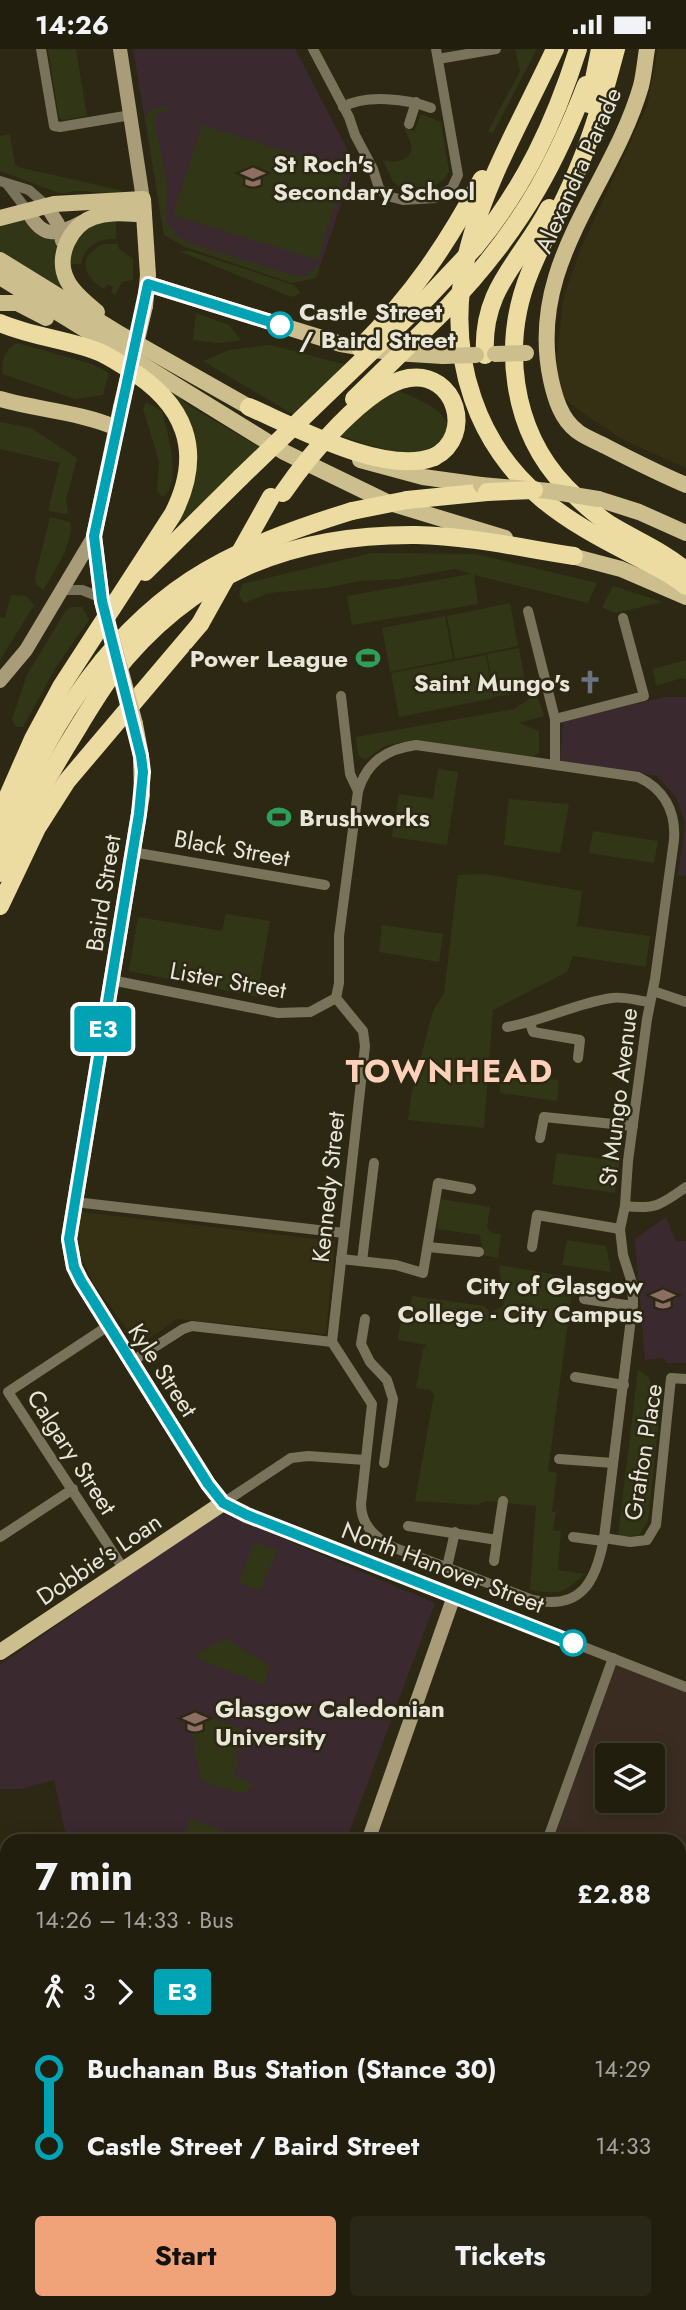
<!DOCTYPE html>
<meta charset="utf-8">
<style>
body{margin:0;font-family:Jost,sans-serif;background:#292717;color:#f1f3f6;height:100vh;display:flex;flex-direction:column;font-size:26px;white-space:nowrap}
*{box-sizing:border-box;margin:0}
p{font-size:23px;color:#a2a29e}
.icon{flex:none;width:38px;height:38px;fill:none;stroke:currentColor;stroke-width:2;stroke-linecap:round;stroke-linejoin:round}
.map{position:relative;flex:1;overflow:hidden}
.details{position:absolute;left:0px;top:1785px;width:686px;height:476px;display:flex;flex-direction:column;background:#211e0e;border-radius:21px 21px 0 0;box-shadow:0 4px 18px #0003,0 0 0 2px #3e3c2e}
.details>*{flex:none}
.badge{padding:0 14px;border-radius:5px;font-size:24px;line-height:46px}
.buttons{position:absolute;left:595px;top:1694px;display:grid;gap:14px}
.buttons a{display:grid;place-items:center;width:70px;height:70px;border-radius:7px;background:#211e0e;box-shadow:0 4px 18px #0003,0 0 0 2px #3e3c2e;font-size:35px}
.map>.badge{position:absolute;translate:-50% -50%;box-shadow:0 0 0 4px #fff}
.legs{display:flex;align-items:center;gap:10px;height:77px;padding:0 35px;font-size:23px}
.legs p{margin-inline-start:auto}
.headline{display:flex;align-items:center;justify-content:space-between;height:119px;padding:0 35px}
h1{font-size:38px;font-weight:700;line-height:52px}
.action{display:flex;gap:14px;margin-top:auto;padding:14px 35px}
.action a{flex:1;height:80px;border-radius:7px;background:#f0a278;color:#111;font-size:28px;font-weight:700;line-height:80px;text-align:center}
.action a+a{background:#292717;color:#f1f3f6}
ul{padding:0 35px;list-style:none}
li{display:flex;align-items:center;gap:24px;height:77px;font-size:26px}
li i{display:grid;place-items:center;width:10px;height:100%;margin:0 9px;background:currentColor}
li i::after{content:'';width:18px;height:18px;margin:-9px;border:5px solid;border-radius:50%;background:#211e0e}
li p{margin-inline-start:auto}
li:first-child i{background:linear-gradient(#0000 50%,currentColor 0)}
li:last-child i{background:linear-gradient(currentColor 50%,#0000 0)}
.status{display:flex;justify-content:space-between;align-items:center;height:49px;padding:0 35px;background:#211e0e;direction:ltr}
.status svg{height:19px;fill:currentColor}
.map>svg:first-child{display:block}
.commercial{fill:#3a2c20;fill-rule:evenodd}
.built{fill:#352f13}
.education{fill:#3b2930}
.green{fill:#313716}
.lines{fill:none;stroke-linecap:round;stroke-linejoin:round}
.street{stroke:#79735c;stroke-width:10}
.secondary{stroke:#a89d78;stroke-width:14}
.primary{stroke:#ccbe8d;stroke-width:16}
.highway{stroke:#ecdca1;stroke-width:18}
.primary-bridge{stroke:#ccbe8d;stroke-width:16}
.highway-bridge{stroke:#ecdca1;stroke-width:18}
.line-1-casing{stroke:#fff;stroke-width:16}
.line-1{stroke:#00a3b4;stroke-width:10}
.stop-1-dot{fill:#fff;stroke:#00a3b4;stroke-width:3.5}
.labels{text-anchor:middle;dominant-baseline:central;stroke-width:5;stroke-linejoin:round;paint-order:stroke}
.poi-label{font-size:24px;font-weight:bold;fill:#e8e6d9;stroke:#2c2813;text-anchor:start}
.street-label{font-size:24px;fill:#e8e6d9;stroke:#2c2813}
.stop-label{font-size:24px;font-weight:bold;fill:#e8e6d9;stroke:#2c2813;text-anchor:start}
.district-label{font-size:32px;font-weight:bold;letter-spacing:2px;fill:#fdd0b8;stroke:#2c2813}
</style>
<div class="status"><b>14:26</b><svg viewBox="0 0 49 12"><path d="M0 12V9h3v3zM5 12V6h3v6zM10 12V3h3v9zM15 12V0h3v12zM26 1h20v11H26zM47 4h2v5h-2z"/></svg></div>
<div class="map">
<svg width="686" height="2261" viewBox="0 0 686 2261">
<rect width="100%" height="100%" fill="#2c2813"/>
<!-- commercial -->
<path class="commercial" d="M613,1609L686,1638V2261H290L293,2254H679V1792H548ZM607,1706H653V1752H607Z"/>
<!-- built -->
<g class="built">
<polygon points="658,0 686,0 686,419 623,391 577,360 559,344 557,307 563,250 580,201 647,57"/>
<polygon points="81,1163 335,1192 326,1285 177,1270 146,1292 135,1291 93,1234 80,1205 78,1182"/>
</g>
<!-- education -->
<g class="education">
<polygon points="133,0 295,0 355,115 316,229 292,234 183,197 164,186"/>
<polygon points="665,648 686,648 686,827 678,826 685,774 676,748 657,727 560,712 563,672"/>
<polygon points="666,1168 676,1192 686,1192 686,1314 667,1314 664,1309 645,1311 635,1190"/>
<polygon points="220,1463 435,1554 346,1792 84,1792 65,1782 54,1731 21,1740 0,1740 0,1616"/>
</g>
<!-- green -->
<g class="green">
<polygon points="48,0 76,0 87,67 63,71 59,69"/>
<polygon points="515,0 537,0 493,84 488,82 520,22"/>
<polygon points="168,57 172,59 155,65 155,74 167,136 166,172 178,188 187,193 295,227 306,227 320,216 316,229 292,234 183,197 164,186 145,67 148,66 147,62"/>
<path d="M421,65L441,73L449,122C442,141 419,140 401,139L393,133L383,111C394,115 414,112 411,95C410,90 406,84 404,79L414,82Z"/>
<polygon points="202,76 346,121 317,211 173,166"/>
<path d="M10,85L15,115L18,118L124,142C110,146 96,143 82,142C73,141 67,145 59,144L0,122V87Z"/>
<polygon points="24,167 56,187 67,243 0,204 0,174"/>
<path d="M116,171V190C99,189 84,197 81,215H66L68,199L91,175Z"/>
<path d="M103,195H118V199L133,210V231L122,233L115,246L111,244L113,238L107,235L104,240C82,226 77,208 103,195Z"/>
<polygon points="179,202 190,202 294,236 301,244 291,248"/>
<polygon points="196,264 229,276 241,291 218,294 193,291"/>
<path d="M17,294L92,315L109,324L103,346L75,350L3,325C0,312 5,300 17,294Z"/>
<polygon points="270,296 347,316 294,366 203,312 229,301"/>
<polygon points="152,330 176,343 186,355 259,398 163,491 191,417"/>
<path d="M399,342C418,351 438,356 448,375C437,424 371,397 340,386C358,368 375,350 399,342Z"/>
<path d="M146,353L162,362C167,382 183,435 163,448L157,442L159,412L143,360Z"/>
<polygon points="0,373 31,379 77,409 66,451 68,465 48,462 60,414 0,400"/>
<path d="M50,468L70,473C75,492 53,525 43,541L36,535L35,529Z"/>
<polygon points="372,504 475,505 597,534 588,554 474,526 478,555 352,576 347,547 471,525 455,520 398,530 360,532 326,539 269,544 244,554 239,547 242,535"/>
<polygon points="613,537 663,553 615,564 602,558"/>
<polygon points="11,546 26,547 34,556 0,611 0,568 5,569"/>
<polygon points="510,554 518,597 455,610 447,567"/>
<polygon points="71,558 82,558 89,571 56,618 23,678 16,678 12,670 27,626 65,563"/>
<polygon points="445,567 453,610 390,623 382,579"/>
<polygon points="519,599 527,642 495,648 487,605"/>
<polygon points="486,606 494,649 399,668 391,624"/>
<polygon points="686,611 686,630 682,629 656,637 653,620"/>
<polygon points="537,645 544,667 519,674 539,682 539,704 529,711 407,692 385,697 365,711 358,706 356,688 514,660"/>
<polygon points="438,720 458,723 447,796 392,788 399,745 433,750"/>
<polygon points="509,750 569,755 560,804 504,796"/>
<polygon points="593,782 658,792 654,814 589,804"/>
<polygon points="484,825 582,842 577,877 650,887 646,918 573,907 567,923 493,961 484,1079 408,1071 412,1041 433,962 444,945 458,826"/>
<polygon points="226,865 270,872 257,948 129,922 138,868 222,882"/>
<polygon points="382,876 443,885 439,913 379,903"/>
<polygon points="500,1024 559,1031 557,1052 500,1044"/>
<polygon points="557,1104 620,1112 615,1144 552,1135"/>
<polygon points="440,1150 490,1158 487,1179 492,1184 501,1185 498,1209 483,1206 480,1186 437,1180"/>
<polygon points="567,1191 606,1197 611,1223 562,1216"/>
<path d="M499,1216L574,1229L548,1422L557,1424L552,1463H556L553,1481L561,1482L558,1521L584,1525C564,1545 558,1546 530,1541L536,1457L486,1452L477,1456L415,1452L434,1346L430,1341L416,1339L423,1300L427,1296L398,1291L403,1256L410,1257L412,1247L485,1257L490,1264L504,1256Z"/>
<polygon points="638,1320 649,1329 659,1367 648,1472 639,1486 618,1488"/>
<polygon points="254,1493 277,1501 260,1542 239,1534"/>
<polygon points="225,1589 270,1617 264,1636 201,1611 195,1606"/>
<polygon points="195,1663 235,1677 241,1681 242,1688 235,1710 239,1712 234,1723 236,1728 254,1735 246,1743 237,1743 204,1733 200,1727 194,1697 196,1692 192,1685 193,1680 188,1674"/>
<polygon points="191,1770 244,1790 182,1792"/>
</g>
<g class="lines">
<!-- street -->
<g class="street">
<polyline points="41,0 54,77 60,78 131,66"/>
<polyline points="313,0 349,68 355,86 373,120 379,139 387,147 403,151 435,149 452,139 458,126 436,0"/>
<polyline points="438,10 496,0"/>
<path d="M343,58C366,45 408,50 431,59"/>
<polyline points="409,75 416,53"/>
<polyline points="0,132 29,141 46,156"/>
<polyline points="7,135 27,161"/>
<polyline points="61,541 82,541 102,549"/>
<polyline points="528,562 555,670 555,715"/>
<polyline points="341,647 350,725 358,742"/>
<polyline points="555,670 644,647 623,569"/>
<path d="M416,696L638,728C664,740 676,762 674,791L655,930L647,970L628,1112L625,1157L620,1180L623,1206L632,1234L633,1253L604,1489C596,1533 581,1563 530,1550L395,1499C376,1490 361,1477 361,1455L372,1355L332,1293L365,997L363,982L336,949L339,934V887L358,742C367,713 386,700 416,696Z"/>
<polyline points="132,803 325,836"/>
<polyline points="111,931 278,964 310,963 336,949"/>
<polyline points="653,942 686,953"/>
<polyline points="530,974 533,983 580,991 578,1009"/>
<path d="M507,978C543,972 576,954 612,949C624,947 639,952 650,953"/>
<polyline points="540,1089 544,1068 633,1077"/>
<polyline points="75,1153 344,1184"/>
<path d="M625,1157C656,1161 662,1155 686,1138"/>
<polyline points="428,1198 479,1203"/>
<polyline points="532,1198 537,1166 620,1180"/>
<polyline points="341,1210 396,1216 423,1224 438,1134 471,1140"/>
<polyline points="362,1212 374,1114"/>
<polyline points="584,1250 633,1257"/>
<polyline points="365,1270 361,1295 370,1313 387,1331 393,1350 384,1414"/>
<polyline points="108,1277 8,1343 125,1522"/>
<polyline points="131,1313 183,1280 192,1277 332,1293"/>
<polyline points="575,1328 624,1336"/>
<polyline points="559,1410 613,1414"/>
<polyline points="223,1454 291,1409 308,1407 365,1411"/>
<polyline points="408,1477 497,1491 494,1512"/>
<polyline points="0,1488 73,1440"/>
<polyline points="573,1488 603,1492"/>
<polyline points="604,1489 630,1493 647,1491 656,1476 671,1329 686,1330"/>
<polyline points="497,1491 503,1452"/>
<polyline points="447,1518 455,1483"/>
<polyline points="454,1547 686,1638"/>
<polyline points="547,1792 613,1609"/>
<polyline points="0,2132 7,2132"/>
<polyline points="0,2189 7,2188"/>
<polyline points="0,2253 7,2253"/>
<polyline points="679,2253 686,2256"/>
<polyline points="38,2254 38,2261"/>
<polyline points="260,2254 280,2261"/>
</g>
<!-- secondary -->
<g class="secondary">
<polyline points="120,0 143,150"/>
<polyline points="46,156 58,175 62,192"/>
<path d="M27,161C42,190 56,187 82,173"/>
<polyline points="0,632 26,601 94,487"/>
<polyline points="223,1454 247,1466 454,1547 368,1792"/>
<polyline points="0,2032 7,2032"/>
<polyline points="679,2124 686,2105"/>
<polyline points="147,2261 150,2254"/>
<polyline points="376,2261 378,2254"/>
<polyline points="627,2261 630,2254"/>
</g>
<!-- primary -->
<g class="primary">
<path d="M647,0C645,12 644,25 641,37C612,138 526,215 551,331C555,349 561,370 577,382C584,388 596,392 605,397C632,411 658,424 686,436"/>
<polyline points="0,169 54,155 143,150 148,226 145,257"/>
<polyline points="0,211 120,285 258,363"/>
<polyline points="0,228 284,403 387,453 505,489"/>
<polyline points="148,235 341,295 394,304 443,307"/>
<polyline points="0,254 17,254 46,269"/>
<path d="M97,263C87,254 73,244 67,231C55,208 70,176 94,168C110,162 128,165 144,165"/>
<path d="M0,350C38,361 80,363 117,379"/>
<polyline points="360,411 423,428 481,436"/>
<polyline points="598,450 639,463 686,484"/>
<polyline points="564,505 621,520 686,548"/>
<polyline points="102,552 94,487 121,358"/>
<polyline points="0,1603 223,1454 208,1435 81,1232 74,1218 69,1190 142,746 141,707 135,675"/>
</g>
<!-- highway -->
<g class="highway">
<path d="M555,0C503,112 428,222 473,350C486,388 510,423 541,449C568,472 600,489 631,505C650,515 669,523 686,537"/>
<path d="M616,0C605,41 594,82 577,122C563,156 544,188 530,223C501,294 511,380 565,437C579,451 593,464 609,475C635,491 663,502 686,522"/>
<polyline points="589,55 600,0"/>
<path d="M475,198C524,139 555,73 578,0"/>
<path d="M472,231C526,169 556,113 586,36"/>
<path d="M0,274C30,287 63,290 94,301C106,305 116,312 127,319C185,354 205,402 173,465L61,638L33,690L0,765"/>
<path d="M360,299C413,245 446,197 482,130"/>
<path d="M485,306C481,239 521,213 549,159"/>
<path d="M249,358C295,378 385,427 434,408"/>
<polyline points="407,451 487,443"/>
<polyline points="145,523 241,428"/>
<path d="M0,793C42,692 98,592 191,531C240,499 297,479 352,462"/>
<path d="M0,824C19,780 42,738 66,698C81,674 95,649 112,626C191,525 289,485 416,486C469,487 522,499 574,507"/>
<polyline points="0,857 37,779 67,732 200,575"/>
</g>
<!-- primary-bridge -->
<g class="primary-bridge">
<polyline points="495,305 526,304"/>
<polyline points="443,307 476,306"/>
<polyline points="121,358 145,257"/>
<polyline points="481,436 549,442 598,450"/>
<polyline points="102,552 135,675"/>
</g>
<!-- highway-bridge -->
<g class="highway-bridge">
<polyline points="354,350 448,258 472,231"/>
<polyline points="241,428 427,249 475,198"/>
<polyline points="487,443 534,441"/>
<path d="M283,444C307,409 366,336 409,329C456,322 475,387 434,408"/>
<polyline points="352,462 407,451"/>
<polyline points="200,575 271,448"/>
</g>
</g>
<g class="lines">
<!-- line-1 casing -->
<g class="line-1-casing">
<polyline id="line-1" points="280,276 148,235 94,487 102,552 141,707 143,723 139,765 75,1153 69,1190 74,1218 81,1232 208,1435 223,1454 247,1466 573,1594"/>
</g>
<!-- line-1 -->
<use href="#line-1" class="line-1"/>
</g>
<!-- icons -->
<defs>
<g id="school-bare" transform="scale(1.89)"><path d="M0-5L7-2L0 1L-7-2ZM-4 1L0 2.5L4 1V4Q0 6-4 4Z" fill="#8d6e63" stroke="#2c2813" stroke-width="2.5" paint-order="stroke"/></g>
<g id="stadium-bare" transform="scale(1.89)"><path d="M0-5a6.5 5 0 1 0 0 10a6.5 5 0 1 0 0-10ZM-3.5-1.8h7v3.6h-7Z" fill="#2e9e5b" stroke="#2c2813" stroke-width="2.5" paint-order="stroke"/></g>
<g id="church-bare" transform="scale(1.89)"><path d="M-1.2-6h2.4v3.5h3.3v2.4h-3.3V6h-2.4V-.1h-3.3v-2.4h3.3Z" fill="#6b7280" stroke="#2c2813" stroke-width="2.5" paint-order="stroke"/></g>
<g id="university-bare" transform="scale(1.89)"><path d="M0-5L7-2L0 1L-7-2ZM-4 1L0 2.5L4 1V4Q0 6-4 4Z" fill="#8d6e63" stroke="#2c2813" stroke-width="2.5" paint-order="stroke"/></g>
</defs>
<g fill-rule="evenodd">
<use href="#school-bare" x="253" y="128"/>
<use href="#stadium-bare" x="368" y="609"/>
<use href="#church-bare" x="590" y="633"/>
<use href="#stadium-bare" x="279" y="768"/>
<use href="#university-bare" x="663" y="1250"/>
<use href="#university-bare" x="195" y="1673"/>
</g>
<!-- markers -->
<g class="stop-1-dot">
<circle cx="280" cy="276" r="12"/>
<circle cx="573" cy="1594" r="12"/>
</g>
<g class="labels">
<!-- poi labels -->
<g class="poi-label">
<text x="273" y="114">St Roch's<tspan x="273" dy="28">Secondary School</tspan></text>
<text x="348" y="609" text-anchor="end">Power League</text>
<text x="570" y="633" text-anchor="end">Saint Mungo's</text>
<text x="299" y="768">Brushworks</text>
<text x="643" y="1236" text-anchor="end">City of Glasgow<tspan x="643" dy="28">College - City Campus</tspan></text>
<text x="215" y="1659">Glasgow Caledonian<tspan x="215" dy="28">University</tspan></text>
</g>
<!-- street labels -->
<g class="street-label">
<text transform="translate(578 121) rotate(-66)">Alexandra Parade</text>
<text transform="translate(232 799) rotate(10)">Black Street</text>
<text transform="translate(103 844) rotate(-81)">Baird Street</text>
<text transform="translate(228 931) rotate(10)">Lister Street</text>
<text transform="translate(618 1048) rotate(-83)">St Mungo Avenue</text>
<text transform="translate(328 1138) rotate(-84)">Kennedy Street</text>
<text transform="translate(163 1321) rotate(57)">Kyle Street</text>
<text transform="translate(72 1403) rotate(57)">Calgary Street</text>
<text transform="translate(643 1403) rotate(-81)">Grafton Place</text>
<text transform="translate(99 1510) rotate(-34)">Dobbie's Loan</text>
<text transform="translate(443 1518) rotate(21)">North Hanover Street</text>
</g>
<!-- stop labels -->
<g class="stop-label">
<text x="299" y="262">Castle Street<tspan x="299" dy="28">/ Baird Street</tspan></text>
</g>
<!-- district labels -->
<g class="district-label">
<text x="450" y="1022">TOWNHEAD</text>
</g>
</g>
</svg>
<div class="buttons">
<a><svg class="icon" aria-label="layers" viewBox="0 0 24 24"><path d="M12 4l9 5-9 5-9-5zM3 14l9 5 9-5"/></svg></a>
</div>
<b class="badge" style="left:103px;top:980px;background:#00a3b4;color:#fff">E3</b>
<section class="details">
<div class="headline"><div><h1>7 min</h1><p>14:26 – 14:33 · Bus</p></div><b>£2.88</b></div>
<div class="legs"><svg class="icon" aria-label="walk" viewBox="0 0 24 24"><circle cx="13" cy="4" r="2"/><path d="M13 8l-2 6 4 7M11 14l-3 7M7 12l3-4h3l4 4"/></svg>3<svg class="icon" aria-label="forward" viewBox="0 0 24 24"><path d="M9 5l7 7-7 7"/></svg><b class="badge" style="background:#00a3b4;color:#fff">E3</b></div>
<ul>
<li><i style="color:#00a3b4"></i><b>Buchanan Bus Station (Stance 30)</b><p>14:29</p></li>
<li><i style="color:#00a3b4"></i><b>Castle Street / Baird Street</b><p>14:33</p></li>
</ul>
<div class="action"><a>Start</a><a>Tickets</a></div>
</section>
</div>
